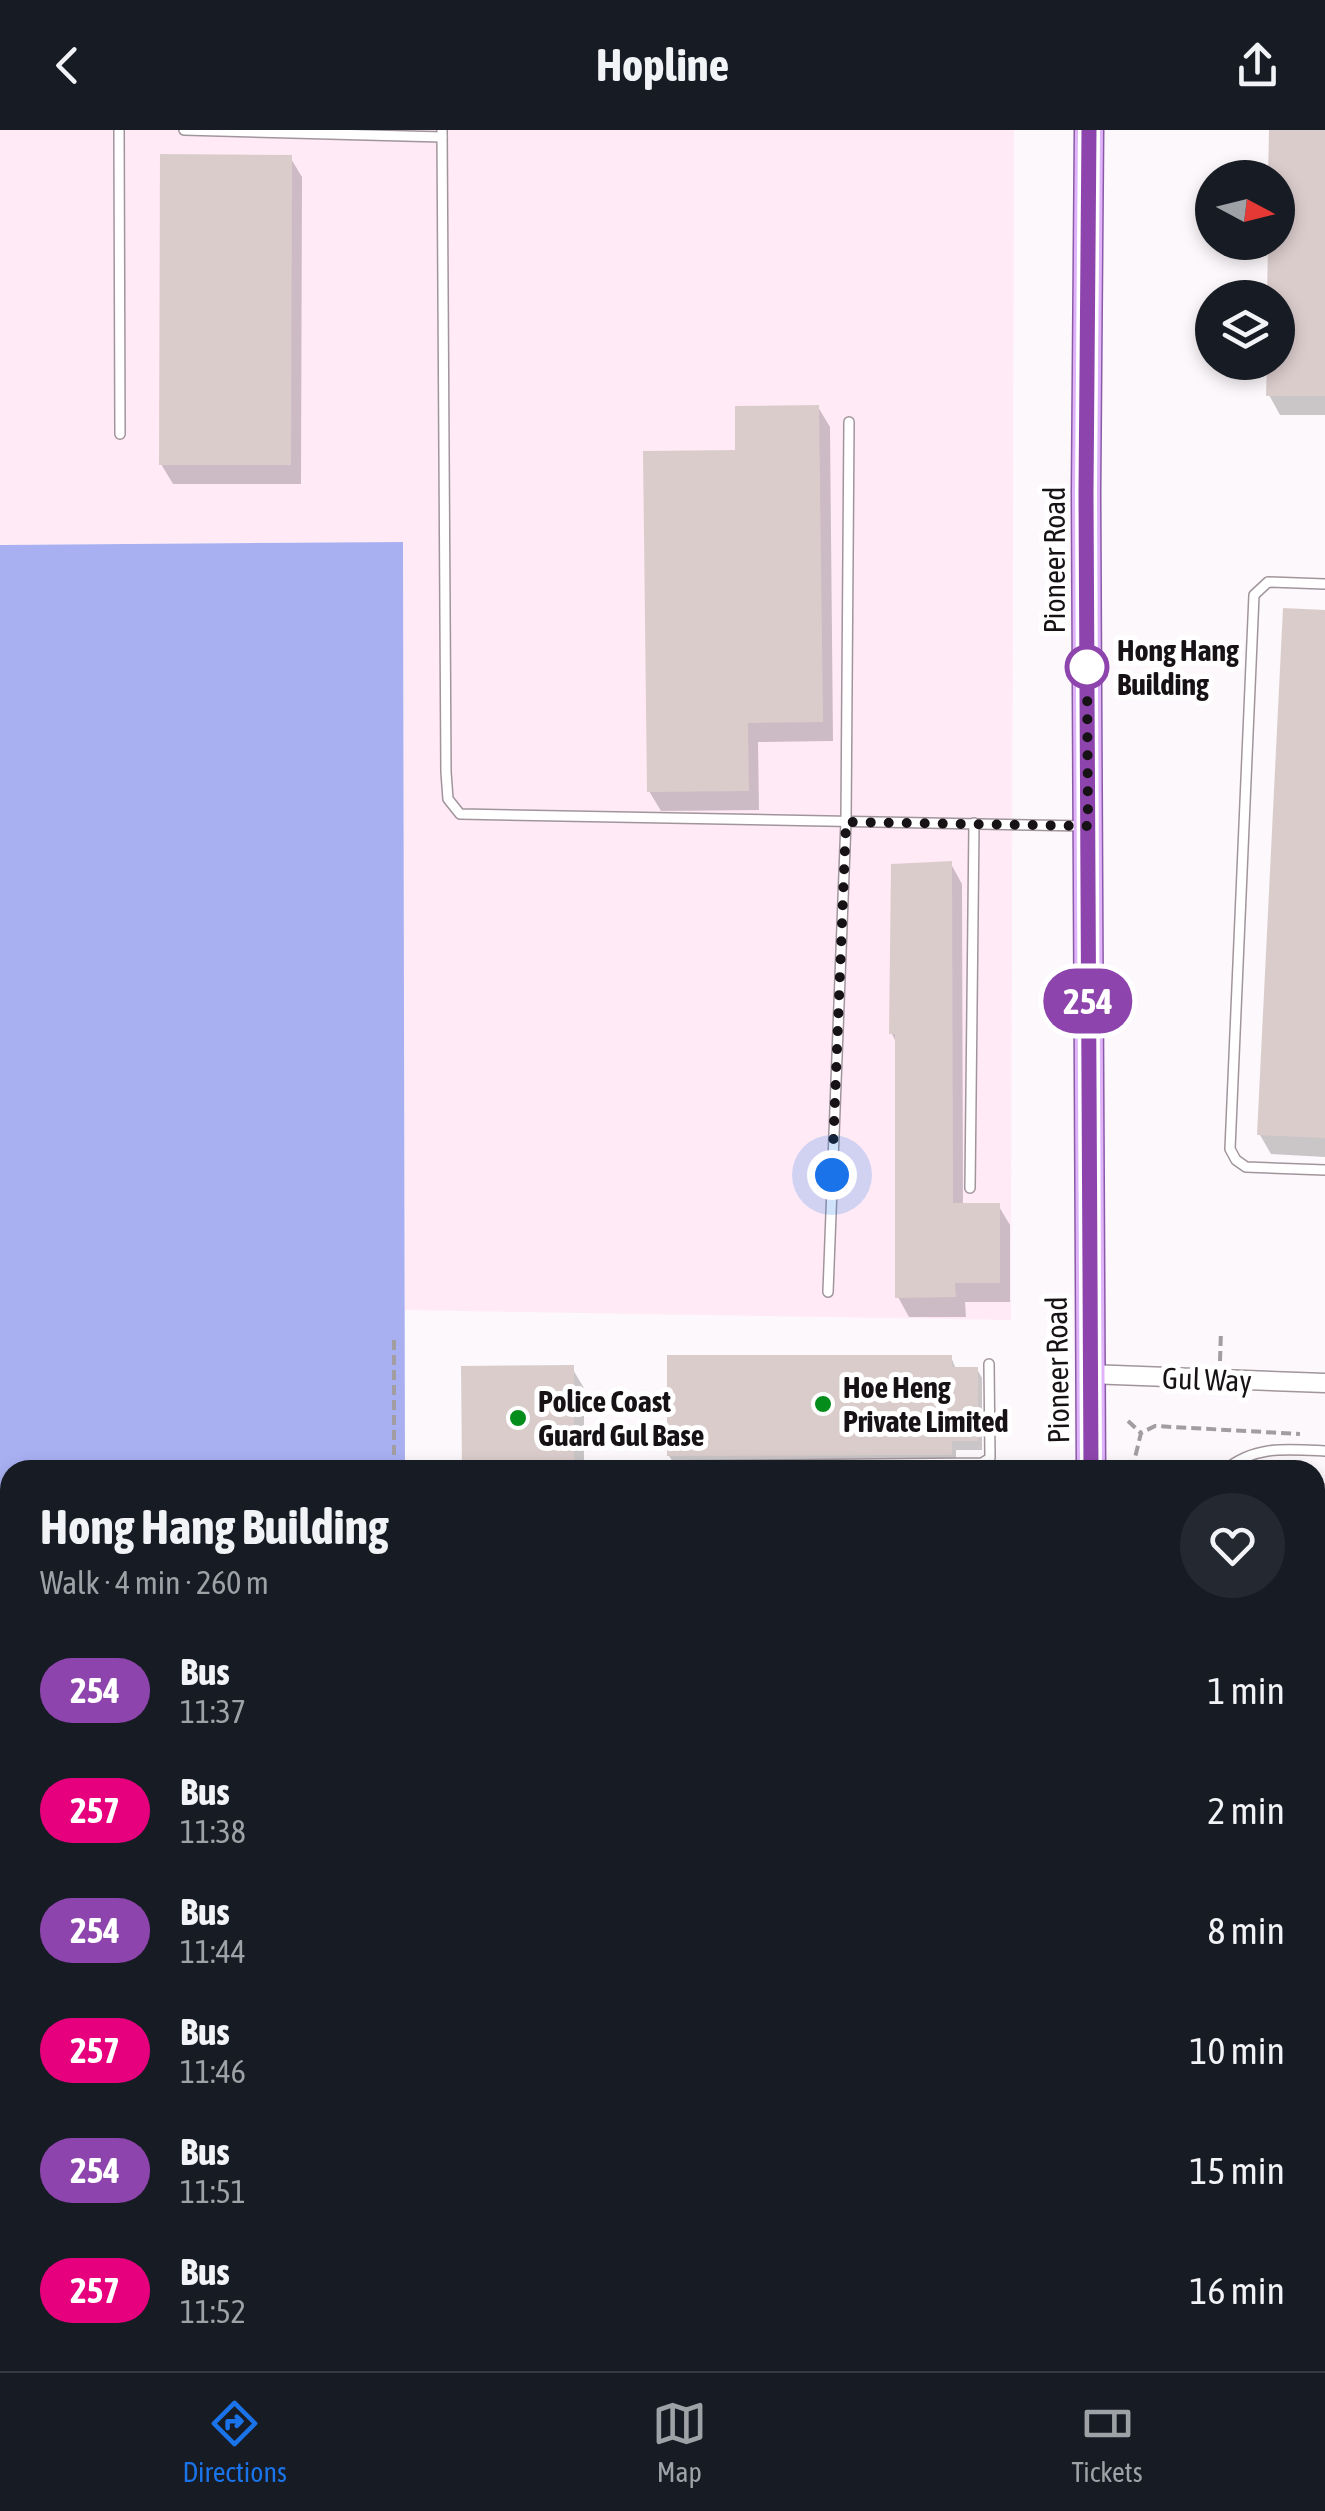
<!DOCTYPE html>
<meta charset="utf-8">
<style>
body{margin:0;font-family:"Asap Condensed",sans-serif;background:#242831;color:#f1f3f6;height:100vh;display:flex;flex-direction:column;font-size:38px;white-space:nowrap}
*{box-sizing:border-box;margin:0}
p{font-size:32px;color:#9ea1a6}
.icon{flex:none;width:55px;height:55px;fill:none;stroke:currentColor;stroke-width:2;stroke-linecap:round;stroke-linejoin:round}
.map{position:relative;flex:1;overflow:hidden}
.panel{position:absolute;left:0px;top:1330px;width:1325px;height:912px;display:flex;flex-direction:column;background:#171b24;border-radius:30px 30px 0 0;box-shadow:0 5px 15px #0003}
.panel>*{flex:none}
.badge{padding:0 20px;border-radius:32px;font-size:35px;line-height:65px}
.needle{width:65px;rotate:97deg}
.fabs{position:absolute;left:1195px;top:30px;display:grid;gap:20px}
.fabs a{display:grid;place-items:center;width:100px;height:100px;border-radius:50%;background:#171b24;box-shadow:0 5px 15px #0003;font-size:50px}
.you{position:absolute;width:50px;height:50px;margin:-25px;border:8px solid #fff;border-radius:50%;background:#1a73e8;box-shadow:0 0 0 15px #1a73e833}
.map>.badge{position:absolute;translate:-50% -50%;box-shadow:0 0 0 5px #fff}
.round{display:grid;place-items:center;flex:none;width:105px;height:105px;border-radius:52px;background:#242831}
.summary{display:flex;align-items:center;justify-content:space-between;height:170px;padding:0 40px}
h1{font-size:48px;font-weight:700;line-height:75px}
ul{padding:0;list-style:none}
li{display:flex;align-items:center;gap:30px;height:120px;padding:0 40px}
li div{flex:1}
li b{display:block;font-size:38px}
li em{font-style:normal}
li .badge{min-width:110px;font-weight:700;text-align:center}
header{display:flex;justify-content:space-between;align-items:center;height:130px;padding:0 40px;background:#171b24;font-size:45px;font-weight:700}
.tab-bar{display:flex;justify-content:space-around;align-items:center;height:140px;border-top:2px solid #363941;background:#171b24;font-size:28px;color:#9ea1a6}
.tab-bar a{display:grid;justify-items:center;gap:5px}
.tab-bar .active{color:#1a73e8}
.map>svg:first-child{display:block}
.built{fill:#ffeaf5}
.green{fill:#fedbca}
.water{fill:#a9b0f2}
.shadow{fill:#0003}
.building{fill:#dbcccc}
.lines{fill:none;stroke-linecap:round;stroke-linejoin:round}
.service-casing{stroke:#a1959c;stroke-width:12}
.minor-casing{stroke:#a1959c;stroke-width:21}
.primary-casing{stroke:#8b5aa7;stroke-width:31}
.path{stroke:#a29da0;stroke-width:4;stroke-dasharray:10 5;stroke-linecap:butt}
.service{stroke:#fff;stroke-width:9}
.minor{stroke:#fff;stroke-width:18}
.primary{stroke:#dfb3fa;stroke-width:28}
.line-casing{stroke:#fff;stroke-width:22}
.line{stroke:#8e44ad;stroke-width:15}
.walk{stroke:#161215;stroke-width:10;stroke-dasharray:0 18}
.stop-dot{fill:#fff;stroke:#8e44ad;stroke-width:5}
.poi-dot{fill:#058d1b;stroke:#fff;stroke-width:4}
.labels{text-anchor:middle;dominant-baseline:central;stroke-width:10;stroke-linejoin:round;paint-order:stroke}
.street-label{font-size:30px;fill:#161215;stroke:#fff}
.stop-label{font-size:30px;font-weight:bold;fill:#161215;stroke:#fff;text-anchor:start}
.poi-label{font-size:30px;font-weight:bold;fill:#161215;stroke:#fff;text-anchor:start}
</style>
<header><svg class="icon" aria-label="back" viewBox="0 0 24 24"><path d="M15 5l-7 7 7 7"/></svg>Hopline<svg class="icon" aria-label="share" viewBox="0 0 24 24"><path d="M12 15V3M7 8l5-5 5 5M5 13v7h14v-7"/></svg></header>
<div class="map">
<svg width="1325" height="2241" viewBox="0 0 1325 2241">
<rect width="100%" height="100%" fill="#fdf8fb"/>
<!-- built -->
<polygon class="built" points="0,0 1014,0 1011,1190 405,1180 403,412 0,415"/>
<!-- green -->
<rect class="green" x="197" y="2232" width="173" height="9"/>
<!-- water -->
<polygon class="water" points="403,412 405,1340 10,1340 10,1714 0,1713 0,415"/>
<!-- shadow -->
<g class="shadow">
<polygon points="1271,0 1325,0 1325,285 1280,285 1269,265 1278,232 1278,48"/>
<polygon points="290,27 302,47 301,354 173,354 161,334"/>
<polygon points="818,277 830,297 833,611 758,612 759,680 661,681 649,661 738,322"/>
<polygon points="1325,482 1325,1027 1271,1024 1260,1005"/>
<polygon points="951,734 962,754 963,1075 998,1075 1010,1095 1010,1172 965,1172 966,1187 909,1187 898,1167 897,914 892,904"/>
<polygon points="951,1227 956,1239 977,1239 982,1248 982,1320 956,1320 956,1334 675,1335 669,1326"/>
<polygon points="572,1238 584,1258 584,1340 464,1340"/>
<rect x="1315" y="1353" width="10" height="665"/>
<polygon points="0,2030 10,2030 10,2232 166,2232 166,2241 0,2241"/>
<polygon points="1315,2095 1325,2095 1325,2241 1214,2241 1214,2232 1315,2232"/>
<polygon points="502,2232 601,2232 601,2237 623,2239 623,2232 714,2232 714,2241 501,2241"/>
<polygon points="742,2232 862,2232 862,2241 743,2241"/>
<rect x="894" y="2232" width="120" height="9"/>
</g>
<!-- building -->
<g class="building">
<polygon points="1269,0 1325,0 1325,266 1266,266 1267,232 1278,232 1278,168 1267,168 1268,112 1278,112 1278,48 1268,48"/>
<polygon points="160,24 292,25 291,335 159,335"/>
<polygon points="819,275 823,592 748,593 749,661 647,662 643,321 735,320 735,276"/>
<polygon points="1283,478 1325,480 1325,1008 1257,1005"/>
<polygon points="952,731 953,1073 1000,1073 1000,1153 955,1153 956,1167 895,1168 895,904 889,904 891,734"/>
<polygon points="667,1225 952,1225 952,1237 978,1237 978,1311 952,1311 952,1325 667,1326"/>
<polygon points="574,1235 574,1340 462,1340 461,1236"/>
</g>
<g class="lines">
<!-- service casing -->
<g class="service-casing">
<g id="service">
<polyline points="119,0 120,304"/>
<polyline points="184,0 442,7"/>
<polyline points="442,0 446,642 448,669 460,684 1085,696"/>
<polyline points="1325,454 1268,452 1254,465 1230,1019 1236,1030 1246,1037 1325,1040"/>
<polyline points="970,1058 974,693"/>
<polyline points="828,1162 846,691 849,292"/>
<polyline points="672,1340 681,1336 982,1333 990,1328 989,1234"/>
<path d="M1225,1340C1255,1315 1288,1319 1325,1321"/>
<polyline points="0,1997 10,1996"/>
<polyline points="164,2232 164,2241"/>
<polyline points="387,2232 387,2241"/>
<polyline points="718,2232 718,2241"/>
<polyline points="1188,2232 1188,2241"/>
</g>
</g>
<!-- minor casing -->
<g class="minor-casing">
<g id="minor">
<polyline points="1089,1244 1325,1253"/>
<polyline points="880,2241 880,2232"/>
</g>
</g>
<!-- primary casing -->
<g class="primary-casing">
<g id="primary">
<polyline points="1089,0 1086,363 1091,1340"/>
<polyline points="1093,2232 1094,2241"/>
</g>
</g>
<!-- path -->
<g class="path">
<polyline points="394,1210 394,1340"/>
<polyline points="1220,1231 1221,1201"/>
<polyline points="1128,1291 1141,1303"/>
<polyline points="1132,1340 1141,1303 1155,1296 1300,1304"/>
<polyline points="1133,2232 1133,2241"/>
</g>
<!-- service -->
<use href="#service" class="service"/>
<!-- minor -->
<use href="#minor" class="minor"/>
<!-- primary -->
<use href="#primary" class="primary"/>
</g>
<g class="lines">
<!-- line casing -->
<g class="line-casing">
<polyline id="line" points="1089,0 1086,363 1091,1340"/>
</g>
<!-- line -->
<use href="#line" class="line"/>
<!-- walk -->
<polyline class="walk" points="832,1045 846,692 1088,696 1087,537"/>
</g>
<!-- markers -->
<circle class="stop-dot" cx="1087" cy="537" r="20"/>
<g class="poi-dot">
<circle cx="823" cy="1274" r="10"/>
<circle cx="518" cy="1288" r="10"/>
</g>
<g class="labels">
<!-- street labels -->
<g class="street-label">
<text transform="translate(1054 430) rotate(-90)">Pioneer Road</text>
<text transform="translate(1057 1240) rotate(-91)">Pioneer Road</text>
<text transform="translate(1207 1249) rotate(2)">Gul Way</text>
</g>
<!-- stop labels -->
<g class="stop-label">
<text x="1117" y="520">Hong Hang<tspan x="1117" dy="34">Building</tspan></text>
</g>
<!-- poi labels -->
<g class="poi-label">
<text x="843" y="1257">Hoe Heng<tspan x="843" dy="34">Private Limited</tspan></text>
<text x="538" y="1271">Police Coast<tspan x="538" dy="34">Guard Gul Base</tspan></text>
</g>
</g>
</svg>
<div class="fabs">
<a><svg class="needle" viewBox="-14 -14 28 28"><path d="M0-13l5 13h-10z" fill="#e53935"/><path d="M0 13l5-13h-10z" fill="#9ea1a6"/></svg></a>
<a><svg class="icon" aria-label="layers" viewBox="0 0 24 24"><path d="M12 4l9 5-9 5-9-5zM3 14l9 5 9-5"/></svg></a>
</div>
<div class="you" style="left:832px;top:1045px"></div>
<b class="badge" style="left:1088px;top:871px;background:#8e44ad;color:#fff">254</b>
<section class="panel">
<div class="summary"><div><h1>Hong Hang Building</h1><p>Walk · 4 min · 260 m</p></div><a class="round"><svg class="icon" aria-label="heart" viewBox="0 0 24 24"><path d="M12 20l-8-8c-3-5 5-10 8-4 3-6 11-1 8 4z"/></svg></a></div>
<ul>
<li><span class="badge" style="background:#8e44ad;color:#fff">254</span><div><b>Bus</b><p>11:37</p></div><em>1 min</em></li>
<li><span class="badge" style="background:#e6007e;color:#fff">257</span><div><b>Bus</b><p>11:38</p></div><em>2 min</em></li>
<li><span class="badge" style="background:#8e44ad;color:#fff">254</span><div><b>Bus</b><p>11:44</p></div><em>8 min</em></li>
<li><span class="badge" style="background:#e6007e;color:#fff">257</span><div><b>Bus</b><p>11:46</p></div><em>10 min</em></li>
<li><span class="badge" style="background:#8e44ad;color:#fff">254</span><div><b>Bus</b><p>11:51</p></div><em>15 min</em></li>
<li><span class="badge" style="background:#e6007e;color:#fff">257</span><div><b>Bus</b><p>11:52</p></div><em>16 min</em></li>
</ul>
</section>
</div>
<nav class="tab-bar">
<a class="active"><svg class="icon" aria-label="directions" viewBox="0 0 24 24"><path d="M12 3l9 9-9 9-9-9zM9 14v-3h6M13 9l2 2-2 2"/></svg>Directions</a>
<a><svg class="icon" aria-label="map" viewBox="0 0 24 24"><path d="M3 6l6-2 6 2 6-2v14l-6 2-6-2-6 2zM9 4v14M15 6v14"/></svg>Map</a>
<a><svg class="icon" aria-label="tickets" viewBox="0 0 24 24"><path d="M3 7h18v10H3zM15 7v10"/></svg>Tickets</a>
</nav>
